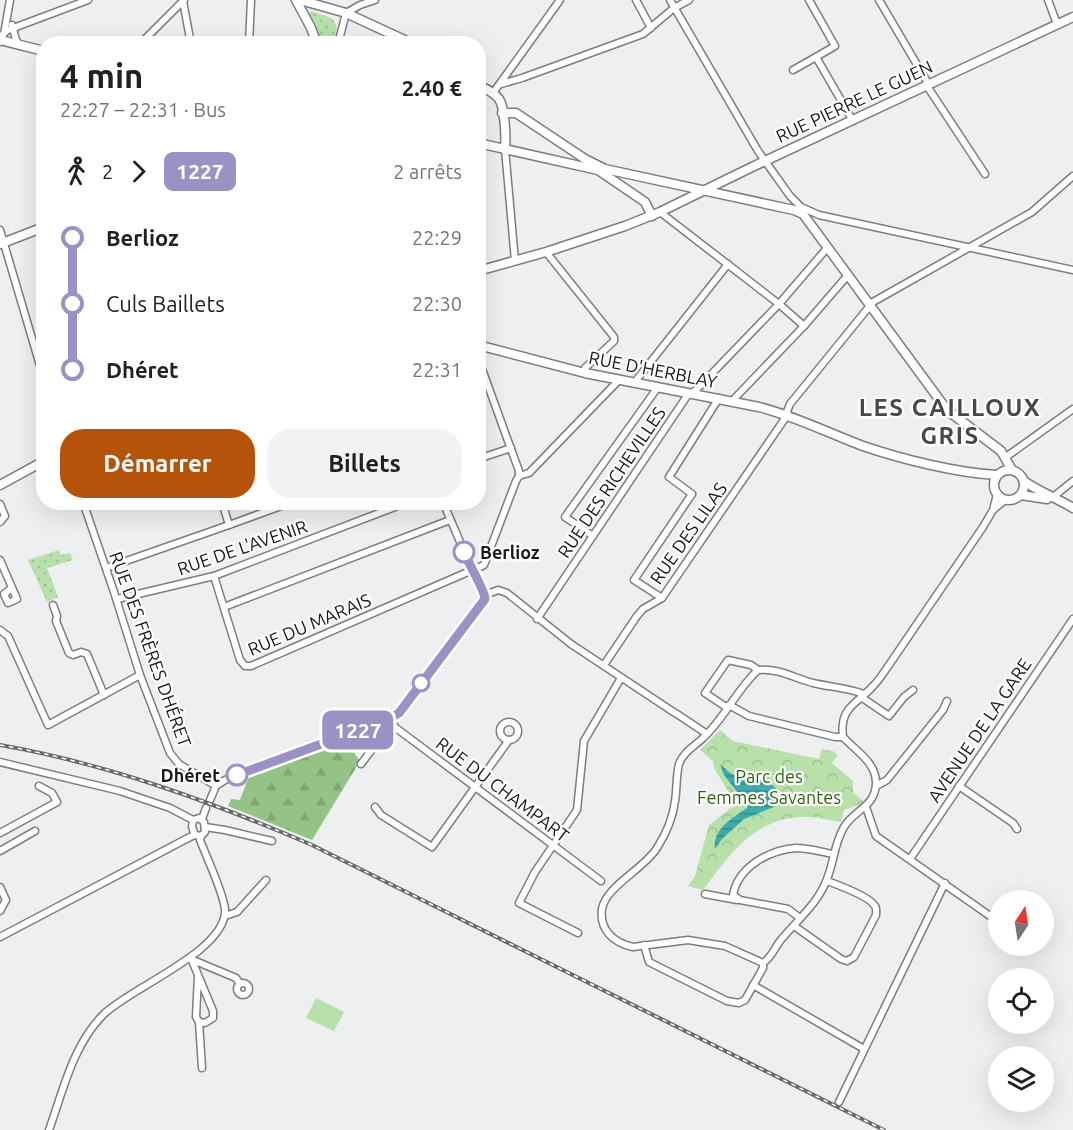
<!DOCTYPE html>
<html lang="fr">
<meta charset="utf-8">
<style>
body{margin:0;font-family:Ubuntu,sans-serif;background:#f2f2f2;color:#202124;height:100vh;display:flex;flex-direction:column;font-size:22px;white-space:nowrap}
*{box-sizing:border-box;margin:0}
p{font-size:20px;color:#757577}
.icon{flex:none;width:33px;height:33px;fill:none;stroke:currentColor;stroke-width:2;stroke-linecap:round;stroke-linejoin:round}
.map{position:relative;flex:1;overflow:hidden}
.sheet{position:absolute;left:36px;top:36px;width:450px;height:474px;display:flex;flex-direction:column;background:#fff;border-radius:24px;box-shadow:0 6px 24px #0002}
.sheet>*{flex:none}
.badge{padding:0 12px;border-radius:9px;font-size:21px;line-height:39px}
.needle{width:39px;rotate:12deg}
.tools{position:absolute;left:988px;top:890px;display:grid;gap:12px}
.tools a{display:grid;place-items:center;width:66px;height:66px;border-radius:50%;background:#fff;box-shadow:0 6px 24px #0002;font-size:30px}
.map>.badge{position:absolute;translate:-50% -50%;box-shadow:0 0 0 3px #fff}
.legs{display:flex;align-items:center;gap:9px;height:66px;padding:0 24px;font-size:20px}
.legs p{margin-inline-start:auto}
.overview{display:flex;align-items:center;justify-content:space-between;height:102px;padding:0 24px}
h1{font-size:33px;font-weight:600;line-height:45px}
.primary-button{display:flex;gap:12px;margin-top:auto;padding:12px 24px}
.primary-button a{flex:1;height:69px;border-radius:24px;background:#b45309;color:#fff;font-size:24px;font-weight:600;line-height:69px;text-align:center}
.primary-button a+a{background:#f2f2f2;color:#202124}
ul{padding:0 24px;list-style:none}
li{display:flex;align-items:center;gap:21px;height:66px;font-size:22px}
li i{display:grid;place-items:center;width:9px;height:100%;margin:0 8px;background:currentColor}
li i::after{content:'';width:15px;height:15px;margin:-8px;border:4px solid;border-radius:50%;background:#fff}
li p{margin-inline-start:auto}
li:first-child i{background:linear-gradient(#0000 50%,currentColor 0)}
li:last-child i{background:linear-gradient(currentColor 50%,#0000 0)}
.map>svg:first-child{display:block}
.grass{fill:url(#grass-dots)}
.forest{fill:url(#forest-firs)}
.park{fill:url(#park-crowns)}
.pitch{fill:#b8e1aa}
.water{fill:url(#water-rules)}
.lines{fill:none;stroke-linecap:round;stroke-linejoin:round}
.street-casing{stroke:#7d7d7e;stroke-width:9}
.secondary-casing{stroke:#7d7d7e;stroke-width:11}
.street{stroke:#fff;stroke-width:6}
.secondary{stroke:#fff;stroke-width:8}
.rail-casing{stroke:#696a6b;stroke-width:4}
.rail{stroke:#fff;stroke-width:1.5;stroke-dasharray:4.5;stroke-linecap:butt}
.line-1-casing{stroke:#fff;stroke-width:14}
.line-1{stroke:#9c91c5;stroke-width:9}
.stop-1-dot{fill:#fff;stroke:#9c91c5;stroke-width:3}
.labels{text-anchor:middle;dominant-baseline:central;stroke-width:4.5;stroke-linejoin:round;paint-order:stroke}
.street-label{font-size:18px;fill:#181919;stroke:#fff}
.stop-label{font-size:18px;font-weight:bold;fill:#181919;stroke:#fff;text-anchor:start}
.park-label{font-size:18px;fill:#2c6510;stroke:#fff}
.district-label{font-size:24px;font-weight:bold;letter-spacing:1.5px;fill:#474849;stroke:#fff}
</style>
<div class="map">
<svg width="1073" height="1130" viewBox="0 0 1073 1130">
<defs>
<pattern id="grass-dots" width="8" height="8" patternUnits="userSpaceOnUse" patternTransform="scale(1.5)"><rect width="8" height="8" fill="#b8e1aa"/><path d="M2 2h.1M6 6h.1" fill="none" stroke="#9dc092" stroke-width="1.8" stroke-linecap="round"/></pattern>
<pattern id="forest-firs" width="22" height="20" patternUnits="userSpaceOnUse" patternTransform="scale(1.5)"><rect width="22" height="20" fill="#95c385"/><path d="M5 1l3.5 6h-7zM16 11l3.5 6h-7z" fill="#80a772"/></pattern>
<pattern id="park-crowns" width="20" height="18" patternUnits="userSpaceOnUse" patternTransform="scale(1.5)"><rect width="20" height="18" fill="#b8e1aa"/><path d="M2 6a3 3 0 1 1 6 0M12 15a3 3 0 1 1 6 0" fill="none" stroke="#9dc092"/></pattern>
<pattern id="water-rules" width="6" height="5" patternUnits="userSpaceOnUse" patternTransform="scale(1.5)"><rect width="6" height="5" fill="#3cacac"/><path d="M0 2.5h6" fill="none" stroke="#318b8b"/></pattern>
</defs>
<rect width="100%" height="100%" fill="#eeeff0"/>
<!-- grass -->
<g class="grass">
<polygon points="311,11 332,18 337,27 334,43 319,43 308,15"/>
<polygon points="59,550 61,555 70,553 73,560 47,568 58,597 47,602 28,560"/>
</g>
<!-- forest -->
<polygon class="forest" points="347,743 360,761 312,840 228,806 231,799 240,800 249,776"/>
<!-- park -->
<path class="park" d="M720,730L733,741L819,759L822,749L833,751L838,755L832,763L853,781V792L865,803L844,810L841,822C831,821 820,817 809,817C756,815 731,853 703,890L688,886L695,876L709,825L736,804L714,768L713,761L700,750Z"/>
<!-- pitch -->
<polygon class="pitch" points="316,998 344,1012 334,1031 306,1018"/>
<!-- water -->
<path class="water" d="M720,764C724,767 728,772 732,774C747,781 772,775 780,795L776,806L744,819L722,839L715,849C712,830 732,818 747,808L748,806L724,775Z"/>
<g class="lines">
<!-- street casing -->
<g class="street-casing">
<g id="street">
<polyline points="636,0 651,28"/>
<polyline points="670,0 758,151 790,196 801,207 819,215 1073,270"/>
<polyline points="809,0 835,46 816,57 853,121"/>
<polyline points="879,0 929,85"/>
<polyline points="1048,0 1057,24"/>
<polyline points="183,1 191,44"/>
<polyline points="12,25 16,40 20,46"/>
<polyline points="4,34 10,0"/>
<polyline points="0,42 3,34 8,30 88,0"/>
<polyline points="140,44 184,0"/>
<polyline points="249,44 251,0"/>
<polyline points="338,44 346,13 360,5 375,0"/>
<polyline points="793,70 816,57"/>
<polyline points="501,84 522,78 643,34 674,8 689,0"/>
<polyline points="927,86 985,174"/>
<polyline points="493,93 560,0"/>
<polyline points="505,149 515,261"/>
<polyline points="660,212 779,304 804,326"/>
<polyline points="0,230 44,379"/>
<polyline points="546,252 614,337 614,341 585,368 585,373"/>
<polyline points="478,358 519,471 519,476"/>
<polyline points="634,383 728,264"/>
<polyline points="733,400 804,326 848,275"/>
<polyline points="786,414 790,404 873,302 1032,212 1073,176"/>
<polyline points="1006,457 1073,409"/>
<polyline points="478,459 511,448"/>
<polyline points="519,476 529,473 619,380"/>
<polyline points="1053,497 1073,481"/>
<polyline points="83,502 114,592 140,675 170,753 179,764 216,786"/>
<polyline points="222,502 229,525 292,502"/>
<polyline points="443,502 472,570 485,595"/>
<polyline points="0,504 5,516 0,522"/>
<polyline points="994,509 1005,500"/>
<polyline points="593,536 565,517 658,387"/>
<polyline points="0,560 17,599 8,603 4,594 12,588"/>
<polyline points="106,568 229,525"/>
<polyline points="214,576 240,660 245,666 251,666 484,565 516,481 519,476"/>
<polyline points="485,595 498,590 507,593 571,644 675,713"/>
<polyline points="662,598 634,580 692,494 669,477 719,398"/>
<polyline points="117,599 214,576 408,502"/>
<polyline points="53,605 57,616 56,621 69,653 73,655 81,652 87,654 104,695"/>
<polyline points="224,607 450,520"/>
<polyline points="537,619 687,396 696,390 779,304 828,247"/>
<polyline points="0,630 8,636 48,725 140,675"/>
<polyline points="606,662 637,616 643,609 662,598 788,414"/>
<path d="M758,670C737,689 725,718 703,738C695,746 683,752 679,764C676,776 677,789 675,801C673,817 666,834 657,848C644,869 606,886 602,909C599,930 614,943 633,947L688,940L725,946L763,963"/>
<path d="M758,670C779,668 794,678 813,683C830,687 848,688 864,694"/>
<polyline points="861,697 889,716 904,697 913,690"/>
<polyline points="729,705 749,716 835,737 843,737"/>
<polyline points="726,707 705,693 728,660 751,665 758,670"/>
<polyline points="677,714 707,734"/>
<polyline points="389,719 396,728 601,881"/>
<circle cx="509" cy="731" r="9"/>
<path d="M843,737C839,706 858,704 874,685C880,679 884,672 889,665L983,527L993,510L997,494"/>
<polyline points="0,762 120,791 170,808 193,820"/>
<polyline points="361,764 392,723"/>
<polyline points="876,786 887,780 943,710 947,701"/>
<polyline points="959,786 1013,823 1017,829"/>
<polyline points="210,800 216,786 225,780 389,719 399,713 483,603 485,595"/>
<polyline points="375,807 381,815 432,847 509,740"/>
<polyline points="866,807 876,836 990,916"/>
<polyline points="202,819 206,808"/>
<polyline points="205,827 225,830 272,841"/>
<polyline points="0,833 57,802 52,793 39,786"/>
<polyline points="0,851 35,831"/>
<polyline points="910,859 1073,619"/>
<polyline points="0,887 6,900 0,911"/>
<polyline points="705,894 737,900"/>
<polyline points="225,916 237,912 266,880"/>
<path d="M800,918L788,909L740,900L733,895C738,867 769,850 796,848C809,848 821,852 833,854"/>
<path d="M794,926L841,959L847,961L854,957L876,915C876,911 877,909 875,906C869,896 838,885 827,881"/>
<polyline points="578,933 519,903 535,872 577,810 584,741 621,678"/>
<polyline points="0,937 190,837 195,835 201,836 205,832 204,822 199,818 193,820 192,827 195,835"/>
<polyline points="644,945 649,962 727,1001 739,1003 745,1000 763,968 763,963"/>
<polyline points="191,958 213,1011 213,1018 205,1023 199,1022 196,1017 198,976"/>
<polyline points="193,960 236,978 240,984"/>
<path d="M763,963C772,957 774,949 780,941C796,921 818,904 827,879C834,862 834,844 844,827C854,810 875,807 876,784C877,763 856,751 843,737"/>
<circle cx="243" cy="989" r="6"/>
<polyline points="753,985 864,1049"/>
<polyline points="199,1022 202,1068"/>
<polyline points="839,1102 945,883"/>
<path d="M49,1130C63,1091 73,1045 103,1015C129,988 228,951 225,909C223,892 207,858 200,840L201,836"/>
</g>
</g>
<!-- secondary casing -->
<g class="secondary-casing">
<g id="secondary">
<polyline points="296,0 311,28 317,44"/>
<polyline points="300,0 346,13 413,44"/>
<polyline points="0,40 44,51"/>
<path d="M478,85C486,89 494,92 499,99C505,108 506,137 505,149"/>
<polyline points="502,113 516,113 585,159 605,169 794,210 803,214 947,410 1001,451 1012,470"/>
<polyline points="478,143 598,170 645,202 652,216"/>
<polyline points="0,244 44,227"/>
<polyline points="478,271 546,252 625,226 660,212 750,168 1073,17"/>
<path d="M478,345L585,373L759,407C795,416 828,433 863,446C901,459 957,473 997,475"/>
<circle cx="1009" cy="485" r="15"/>
<path d="M1024,481C1039,492 1057,498 1073,508"/>
<polyline points="0,485 44,461"/>
<polyline points="1021,495 1047,499"/>
</g>
</g>
<!-- street -->
<use href="#street" class="street"/>
<!-- secondary -->
<use href="#secondary" class="secondary"/>
<!-- rail casing -->
<g class="rail-casing">
<path id="rail" d="M0,745C108,764 212,802 312,845L884,1130"/>
</g>
<!-- rail -->
<use href="#rail" class="rail"/>
</g>
<g class="lines">
<!-- line-1 casing -->
<g class="line-1-casing">
<path id="line-1" d="M237,775L389,719L399,713L485,599C485,590 468,563 464,552"/>
</g>
<!-- line-1 -->
<use href="#line-1" class="line-1"/>
</g>
<!-- markers -->
<g class="stop-1-dot">
<circle cx="464" cy="552" r="10"/>
<circle cx="421" cy="683" r="8"/>
<circle cx="237" cy="775" r="10"/>
</g>
<g class="labels">
<!-- street labels -->
<g class="street-label">
<text transform="translate(854 101) rotate(-25)">RUE PIERRE LE GUEN</text>
<text transform="translate(653 369) rotate(11)">RUE D'HERBLAY</text>
<text transform="translate(611 482) rotate(-56)">RUE DES RICHEVILLES</text>
<text transform="translate(688 533) rotate(-55)">RUE DES LILAS</text>
<text transform="translate(242 547) rotate(-19)">RUE DE L'AVENIR</text>
<text transform="translate(309 624) rotate(-23)">RUE DU MARAIS</text>
<text transform="translate(151 649) rotate(70)">RUE DES FRÈRES DHÉRET</text>
<text transform="translate(979 730) rotate(-56)">AVENUE DE LA GARE</text>
<text transform="translate(503 789) rotate(37)">RUE DU CHAMPART</text>
</g>
<!-- stop labels -->
<g class="stop-label">
<text x="480" y="552">Berlioz</text>
<text x="220" y="775" text-anchor="end">Dhéret</text>
</g>
<!-- park labels -->
<g class="park-label">
<text x="769" y="776">Parc des<tspan x="769" dy="21">Femmes Savantes</tspan></text>
</g>
<!-- district labels -->
<g class="district-label">
<text x="950" y="407">LES CAILLOUX<tspan x="950" dy="28">GRIS</tspan></text>
</g>
</g>
</svg>
<div class="tools">
<a><svg class="needle" viewBox="-14 -14 28 28"><path d="M0-13l5 13h-10z" fill="#e53935"/><path d="M0 13l5-13h-10z" fill="#757577"/></svg></a>
<a><svg class="icon" aria-label="locate" viewBox="0 0 24 24"><circle cx="12" cy="12" r="6"/><path d="M12 2v4M12 18v4M2 12h4M18 12h4"/></svg></a>
<a><svg class="icon" aria-label="layers" viewBox="0 0 24 24"><path d="M12 4l9 5-9 5-9-5zM3 14l9 5 9-5"/></svg></a>
</div>
<b class="badge" style="left:358px;top:730px;background:#9c91c5;color:#fff">1227</b>
<section class="sheet">
<div class="overview"><div><h1>4 min</h1><p>22:27 – 22:31 · Bus</p></div><b>2.40 €</b></div>
<div class="legs"><svg class="icon" aria-label="walk" viewBox="0 0 24 24"><circle cx="13" cy="4" r="2"/><path d="M13 8l-2 6 4 7M11 14l-3 7M7 12l3-4h3l4 4"/></svg>2<svg class="icon" aria-label="forward" viewBox="0 0 24 24"><path d="M9 5l7 7-7 7"/></svg><b class="badge" style="background:#9c91c5;color:#fff">1227</b><p>2 arrêts</p></div>
<ul>
<li><i style="color:#9c91c5"></i><b>Berlioz</b><p>22:29</p></li>
<li><i style="color:#9c91c5"></i><span>Culs Baillets</span><p>22:30</p></li>
<li><i style="color:#9c91c5"></i><b>Dhéret</b><p>22:31</p></li>
</ul>
<div class="primary-button"><a>Démarrer</a><a>Billets</a></div>
</section>
</div>
